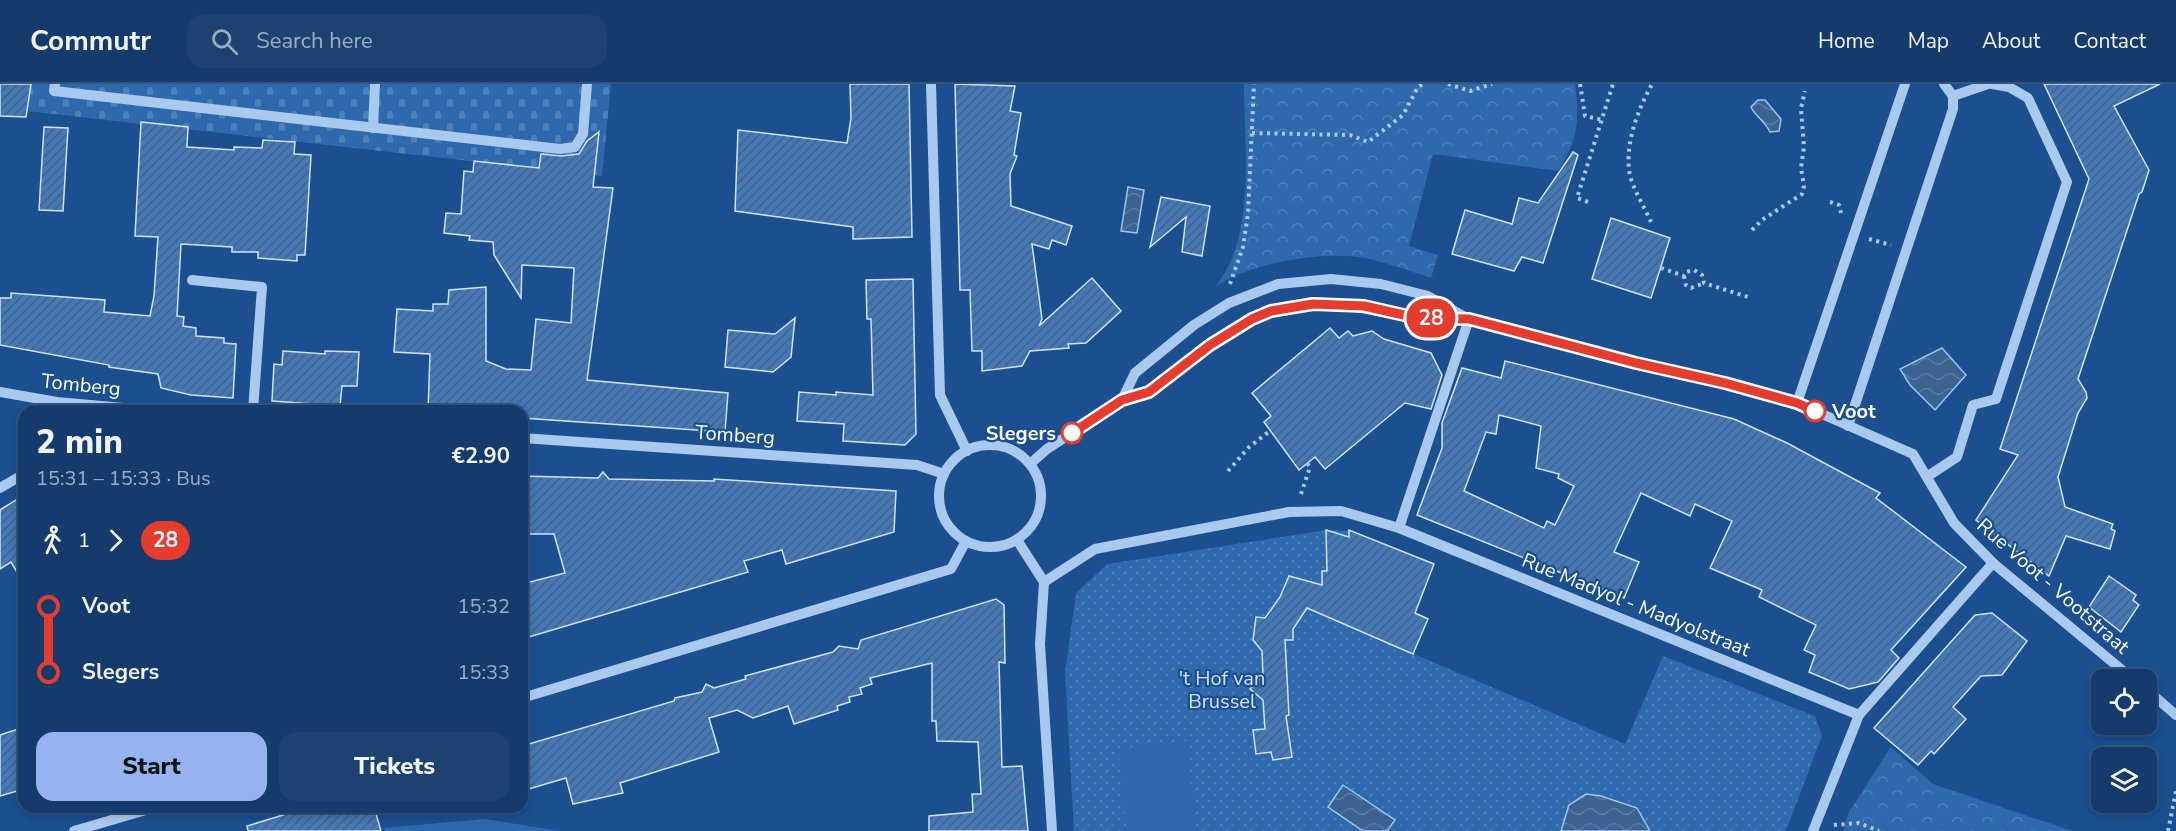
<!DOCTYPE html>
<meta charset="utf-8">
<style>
body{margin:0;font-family:"Nunito Sans",sans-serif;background:#1d4271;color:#f1f3f6;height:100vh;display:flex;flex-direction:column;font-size:22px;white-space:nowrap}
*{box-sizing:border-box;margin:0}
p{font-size:20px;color:#9dadc1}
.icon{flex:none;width:33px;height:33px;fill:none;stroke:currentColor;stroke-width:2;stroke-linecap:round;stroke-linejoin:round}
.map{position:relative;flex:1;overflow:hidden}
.sheet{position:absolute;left:18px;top:321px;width:510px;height:408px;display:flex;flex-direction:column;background:#143b6b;border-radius:18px;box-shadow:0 3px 9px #0003,0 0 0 2px #33557e}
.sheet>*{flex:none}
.badge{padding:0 12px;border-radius:20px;font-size:21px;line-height:39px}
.controls{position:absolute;left:2091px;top:585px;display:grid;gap:12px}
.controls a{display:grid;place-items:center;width:66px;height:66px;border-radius:12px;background:#143b6b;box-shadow:0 3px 9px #0003,0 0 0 2px #33557e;font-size:30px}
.map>.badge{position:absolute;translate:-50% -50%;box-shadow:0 0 0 3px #fff}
.legs{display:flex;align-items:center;gap:9px;height:66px;padding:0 18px;font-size:20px}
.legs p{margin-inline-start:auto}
.summary{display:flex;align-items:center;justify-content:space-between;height:102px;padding:0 18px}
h1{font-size:33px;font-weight:800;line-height:45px}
.button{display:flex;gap:12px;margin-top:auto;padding:12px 18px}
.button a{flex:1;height:69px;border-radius:18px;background:#95b2f1;color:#111;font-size:24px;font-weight:800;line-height:69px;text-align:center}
.button a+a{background:#1d4271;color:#f1f3f6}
ul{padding:0 18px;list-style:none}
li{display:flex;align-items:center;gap:21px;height:66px;font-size:22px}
li i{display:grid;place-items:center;width:9px;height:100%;margin:0 8px;background:currentColor}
li i::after{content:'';width:15px;height:15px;margin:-8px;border:4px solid;border-radius:50%;background:#143b6b}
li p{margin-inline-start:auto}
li:first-child i{background:linear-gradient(#0000 50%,currentColor 0)}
li:last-child i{background:linear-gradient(currentColor 50%,#0000 0)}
header{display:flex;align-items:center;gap:36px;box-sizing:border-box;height:84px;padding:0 30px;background:#143b6b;border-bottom:2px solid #33557e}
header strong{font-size:28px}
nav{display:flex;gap:33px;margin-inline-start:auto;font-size:21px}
.search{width:420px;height:54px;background:#1d4271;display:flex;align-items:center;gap:15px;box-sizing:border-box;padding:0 21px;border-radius:18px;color:#9dadc1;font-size:22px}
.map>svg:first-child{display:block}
.grass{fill:url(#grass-dots)}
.cemetery{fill:url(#cemetery-stones)}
.park{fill:url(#park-crowns)}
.pitch{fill:#2e69ad}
.water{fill:url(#water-waves);stroke:#9cc4f0;stroke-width:1.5}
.building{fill:url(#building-hatch);stroke:#cfe3fa;stroke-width:1.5;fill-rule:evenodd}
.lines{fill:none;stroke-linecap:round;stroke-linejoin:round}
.path{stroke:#a9c9ee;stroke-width:4;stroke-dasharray:3 4.5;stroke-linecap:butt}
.minor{stroke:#a9c9ee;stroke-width:10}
.line-1-casing{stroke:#fff;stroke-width:14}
.line-1{stroke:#e43c2e;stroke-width:9}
.stop-1-dot{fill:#fff;stroke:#e43c2e;stroke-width:3}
.labels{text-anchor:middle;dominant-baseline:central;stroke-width:4.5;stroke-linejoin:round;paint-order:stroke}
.street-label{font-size:20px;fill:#fff;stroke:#1b4f8f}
.stop-label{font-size:20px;font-weight:bold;fill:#fff;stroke:#1b4f8f;text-anchor:start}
.park-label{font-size:20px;fill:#cfe3fa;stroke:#1b4f8f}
</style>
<header>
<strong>Commutr</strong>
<div class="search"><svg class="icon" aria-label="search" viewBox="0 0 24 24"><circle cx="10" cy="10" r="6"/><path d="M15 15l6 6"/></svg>Search here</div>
<nav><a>Home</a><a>Map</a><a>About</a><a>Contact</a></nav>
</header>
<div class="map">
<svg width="2176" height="747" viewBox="0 0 2176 747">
<defs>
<pattern id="grass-dots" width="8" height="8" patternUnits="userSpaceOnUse" patternTransform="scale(1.5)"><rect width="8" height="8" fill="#2e69ad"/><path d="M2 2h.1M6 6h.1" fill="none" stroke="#4d80b9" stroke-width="1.8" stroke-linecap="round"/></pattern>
<pattern id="cemetery-stones" width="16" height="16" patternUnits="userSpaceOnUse" patternTransform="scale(1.5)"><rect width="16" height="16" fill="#2e69ad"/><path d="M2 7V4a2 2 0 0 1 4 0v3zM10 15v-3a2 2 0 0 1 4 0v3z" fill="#4d80b9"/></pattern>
<pattern id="park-crowns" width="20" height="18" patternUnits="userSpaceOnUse" patternTransform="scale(1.5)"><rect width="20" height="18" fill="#2e69ad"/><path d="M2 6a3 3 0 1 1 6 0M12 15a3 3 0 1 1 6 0" fill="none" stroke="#4d80b9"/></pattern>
<pattern id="water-waves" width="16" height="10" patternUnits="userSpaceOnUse" patternTransform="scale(1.5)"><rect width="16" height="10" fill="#3c6290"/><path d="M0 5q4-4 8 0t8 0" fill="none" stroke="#597aa1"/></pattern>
<pattern id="building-hatch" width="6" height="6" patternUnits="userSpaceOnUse" patternTransform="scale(1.5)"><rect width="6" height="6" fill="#4478b7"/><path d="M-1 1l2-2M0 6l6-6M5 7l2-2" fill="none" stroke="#486282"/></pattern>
</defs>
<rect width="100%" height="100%" fill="#1b4f8f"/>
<!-- grass -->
<polygon class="grass" points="1327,446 1349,447 1351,543 1625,660 1663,572 1815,632 1822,652 1786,747 1074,747 1065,588 1076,509 1107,480"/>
<!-- cemetery -->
<polygon class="cemetery" points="31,0 611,0 602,92 27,27"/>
<!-- park -->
<g class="park">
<path d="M1244,0H1575C1580,35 1578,56 1558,87L1433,70L1409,162L1438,171L1431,194C1410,187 1388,179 1365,174C1323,166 1250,179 1215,203C1257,153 1244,62 1244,0Z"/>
<polygon points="1891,663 1933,700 2072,747 1843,747 1849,728"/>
</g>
<!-- pitch -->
<g class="pitch">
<polygon points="1186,657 1196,747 1127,747 1118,665"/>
<polygon points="484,735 561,747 385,747 384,744"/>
</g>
<!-- water -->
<g class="water">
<path d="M1758,16H1765L1781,35L1779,47L1770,48C1765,37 1755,32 1751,23Z"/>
<polygon points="1128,103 1144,106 1137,149 1121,147"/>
<polygon points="1942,264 1966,291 1935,326 1910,301 1900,285"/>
<polygon points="1343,701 1395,736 1387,747 1363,747 1328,723"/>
<polygon points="1586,710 1601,712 1637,724 1650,747 1561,747 1569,721"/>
</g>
<!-- building -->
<g class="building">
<polygon points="0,0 31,0 26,33 0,32"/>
<polygon points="850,0 909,0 912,153 853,155 853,143 735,127 738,46 847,59 851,34"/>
<polygon points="955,0 1015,2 1010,27 1021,29 1014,71 1017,72 1010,90 1011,122 1072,142 1066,161 1052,156 1049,165 1032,160 1042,235 1039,242 1092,194 1121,227 1086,259 1068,260 1069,264 1030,267 1022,282 982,287 982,267 972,267 970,206 960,206"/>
<polygon points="2044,0 2160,0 2114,22 2149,86 2142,108 2139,110 2078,295 2086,308 2087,314 2078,329 2058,393 2065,423 2113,440 2111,445 2115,447 2110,465 2066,452 2049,492 1976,436 2018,371 2000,365 2089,95"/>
<polygon points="141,38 188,43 187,63 234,66 234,63 262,64 263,56 295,58 294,70 311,71 305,171 297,171 297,177 258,174 258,168 232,168 232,163 181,160 177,232 184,233 183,242 196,244 196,252 224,254 224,259 236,260 233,314 191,311 161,304 158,290 109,283 109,281 0,261 0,214 11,214 11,209 105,216 104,228 150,232 154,212 158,153 135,152"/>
<polygon points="44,43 68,44 63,127 39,126"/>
<polygon points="599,48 593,103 613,104 587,296 728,309 725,348 522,334 522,327 428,327 430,270 394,268 397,225 433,227 433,220 448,220 449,206 486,203 486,277 506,285 531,286 536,235 571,239 574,184 522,181 521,214 494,171 493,158 469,156 470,152 444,149 446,129 461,130 464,87 473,88 474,77 539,84 541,70 561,72 579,70 587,57"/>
<polygon points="1573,68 1578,71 1543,179 1522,173 1514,187 1452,170 1465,126 1512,140 1519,114 1538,119"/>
<polygon points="1161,113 1210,122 1202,172 1182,168 1186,133 1150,163"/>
<polygon points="1611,134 1670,154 1651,214 1592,195"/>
<polygon points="913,195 916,350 905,361 843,357 844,340 797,337 799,308 836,311 836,308 873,311 871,235 867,235 866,196"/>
<polygon points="795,234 791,273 773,288 725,283 728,246 775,250"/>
<polygon points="1330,244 1339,254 1348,247 1353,252 1372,247 1384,255 1431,269 1442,291 1431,325 1405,319 1325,385 1315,373 1299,386 1264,338 1271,332 1252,309"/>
<polygon points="283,267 325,270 325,267 359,268 357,302 342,302 340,322 272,317 274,280 282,281"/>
<path d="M1505,277L1734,335L1787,359L1880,409L1876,414L1966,483L1891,566L1899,574L1878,598L1849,605L1809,588L1815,571L1804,566L1816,541L1759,513L1762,506L1710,484L1732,437L1695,420L1690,432L1641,409L1614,468L1639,478L1624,514L1417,431L1442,364V339L1462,284L1501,294ZM1499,331L1541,342L1536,384L1559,390L1558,394L1574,402L1555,441L1547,437L1544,444L1464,407L1486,348L1496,350Z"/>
<polygon points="603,388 609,395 714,397 714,395 896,407 894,448 786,480 782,466 744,477 748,488 522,555 522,500 565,489 554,450 522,450 522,392 598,394"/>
<polygon points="24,411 24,500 11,478 0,485 0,426"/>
<polygon points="1326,446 1349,453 1349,446 1434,480 1415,529 1428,535 1413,570 1307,524 1293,545 1293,556 1285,556 1289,631 1286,632 1292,673 1273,676 1271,668 1256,670 1253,646 1265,645 1263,616 1250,605 1263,592 1262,567 1253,556 1256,533 1265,534 1280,513 1289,492 1322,501 1322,487 1327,487"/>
<polygon points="2109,492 2136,511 2133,516 2139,521 2121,548 2089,523"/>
<polygon points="996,515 1004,521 1005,579 999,578 1002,683 1022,682 1028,747 929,747 929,732 973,728 972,710 981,710 978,658 937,657 936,637 932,637 932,579 870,594 872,600 860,604 862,610 849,613 850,618 837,622 838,626 794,640 788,622 753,634 737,626 709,634 719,668 620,699 623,709 573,720 566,694 522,707 522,662 674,617 675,614 702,608 706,600 714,604 746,595 745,592 833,568 839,562 858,565 861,556"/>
<polygon points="1992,529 2027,557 2002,591 1981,592 1953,623 1966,635 1934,670 1931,667 1918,681 1874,644 1975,531"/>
<polygon points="24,643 24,705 0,712 0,651"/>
<polygon points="309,723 374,723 381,747 248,747 247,742"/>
</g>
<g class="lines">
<!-- path -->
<g class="path">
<polyline points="1448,0 1470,7 1492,0"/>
<polyline points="1580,0 1585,32 1603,36"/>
<polyline points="1252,49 1350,51 1368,58 1403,31 1418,3 1423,0"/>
<polyline points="1588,118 1577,114 1613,0"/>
<polyline points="1830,118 1839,121 1841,129"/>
<path d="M1651,138C1644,122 1631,102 1629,86C1626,56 1638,26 1652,0"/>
<polyline points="1752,146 1762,136 1802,110 1804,102 1801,84 1804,63 1801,24 1805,7"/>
<polyline points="1869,155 1891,161"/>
<polyline points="1661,184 1684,192 1686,188 1694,186 1702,191 1704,199 1748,213"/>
<polyline points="1684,192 1686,201 1691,204 1704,199"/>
<polyline points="1230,200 1243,163 1248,129 1254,0"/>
<polyline points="1228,387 1249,363 1271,346"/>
<polyline points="1301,410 1310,383 1307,379"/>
<polyline points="1834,741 1859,739 1879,747"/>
<polyline points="2168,747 2176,707"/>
</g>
<!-- minor -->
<g class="minor">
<polyline points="55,0 54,7 560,65 575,63 583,50 587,0"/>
<polyline points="931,0 940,311 967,367"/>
<polyline points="1953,12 1988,0"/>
<polyline points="373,44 375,0"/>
<polyline points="192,196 262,203 253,327"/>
<polyline points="0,308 57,318 157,327"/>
<polyline points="1122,316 1135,289 1194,241 1229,219 1278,200 1331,195 1381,200 1428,212 1465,233"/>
<polyline points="1797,319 1905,0"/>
<polyline points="1848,342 1953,25 1953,12 1944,0"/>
<polyline points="522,354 917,381 944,390"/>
<circle cx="990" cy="412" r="51"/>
<polyline points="1030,380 1047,365 1122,316 1149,308 1231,247 1271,227 1292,222 1334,219 1417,234 1469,235 1797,319 1913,370 1954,439 1993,479 2134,596"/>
<polyline points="1928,392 1957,373 1973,321 1996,315 2067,98 2028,14 2009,3 1992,0"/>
<polyline points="0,404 24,390"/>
<polyline points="1399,444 1469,235"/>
<polyline points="1017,456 1044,498 1040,560 1052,747"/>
<polyline points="1044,498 1095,465 1289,428 1341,427 1399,444 1859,631"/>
<polyline points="2146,605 2176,631"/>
<polyline points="522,614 951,485 966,457"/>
<polyline points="74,747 156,723"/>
<polyline points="1813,747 1859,631 1993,479"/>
</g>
</g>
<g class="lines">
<!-- line-1 casing -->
<g class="line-1-casing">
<polyline id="line-1" points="1072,349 1122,316 1149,308 1210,261 1252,235 1271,227 1313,220 1364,222 1417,234 1469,235 1636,279 1725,299 1797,319 1815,327"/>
</g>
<!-- line-1 -->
<use href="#line-1" class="line-1"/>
</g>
<!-- markers -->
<g class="stop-1-dot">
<circle cx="1815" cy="327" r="10"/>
<circle cx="1072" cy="349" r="10"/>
</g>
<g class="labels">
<!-- street labels -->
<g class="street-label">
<text transform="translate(81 301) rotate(6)">Tomberg</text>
<text transform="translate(735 351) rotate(4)">Tomberg</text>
<text transform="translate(2053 502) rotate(41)">Rue Voot - Vootstraat</text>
<text transform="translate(1636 521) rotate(22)">Rue Madyol - Madyolstraat</text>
</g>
<!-- stop labels -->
<g class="stop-label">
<text x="1832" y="327">Voot</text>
<text x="1056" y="349" text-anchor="end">Slegers</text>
</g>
<!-- park labels -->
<g class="park-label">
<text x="1222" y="594">'t Hof van<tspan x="1222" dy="23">Brussel</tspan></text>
</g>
</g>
</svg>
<div class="controls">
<a><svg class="icon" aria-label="locate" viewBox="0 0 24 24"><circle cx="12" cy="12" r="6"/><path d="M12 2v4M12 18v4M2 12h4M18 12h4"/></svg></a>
<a><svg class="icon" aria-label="layers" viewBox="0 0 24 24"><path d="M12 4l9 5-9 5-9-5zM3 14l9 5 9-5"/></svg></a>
</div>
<b class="badge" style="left:1431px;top:234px;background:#e43c2e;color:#fff">28</b>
<section class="sheet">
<div class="summary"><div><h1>2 min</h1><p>15:31 – 15:33 · Bus</p></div><b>€2.90</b></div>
<div class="legs"><svg class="icon" aria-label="walk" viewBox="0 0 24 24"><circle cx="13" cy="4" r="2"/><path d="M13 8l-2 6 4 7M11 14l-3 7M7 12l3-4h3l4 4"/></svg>1<svg class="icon" aria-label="forward" viewBox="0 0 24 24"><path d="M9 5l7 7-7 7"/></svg><b class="badge" style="background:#e43c2e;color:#fff">28</b></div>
<ul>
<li><i style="color:#e43c2e"></i><b>Voot</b><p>15:32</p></li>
<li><i style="color:#e43c2e"></i><b>Slegers</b><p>15:33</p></li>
</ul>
<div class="button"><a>Start</a><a>Tickets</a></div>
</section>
</div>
